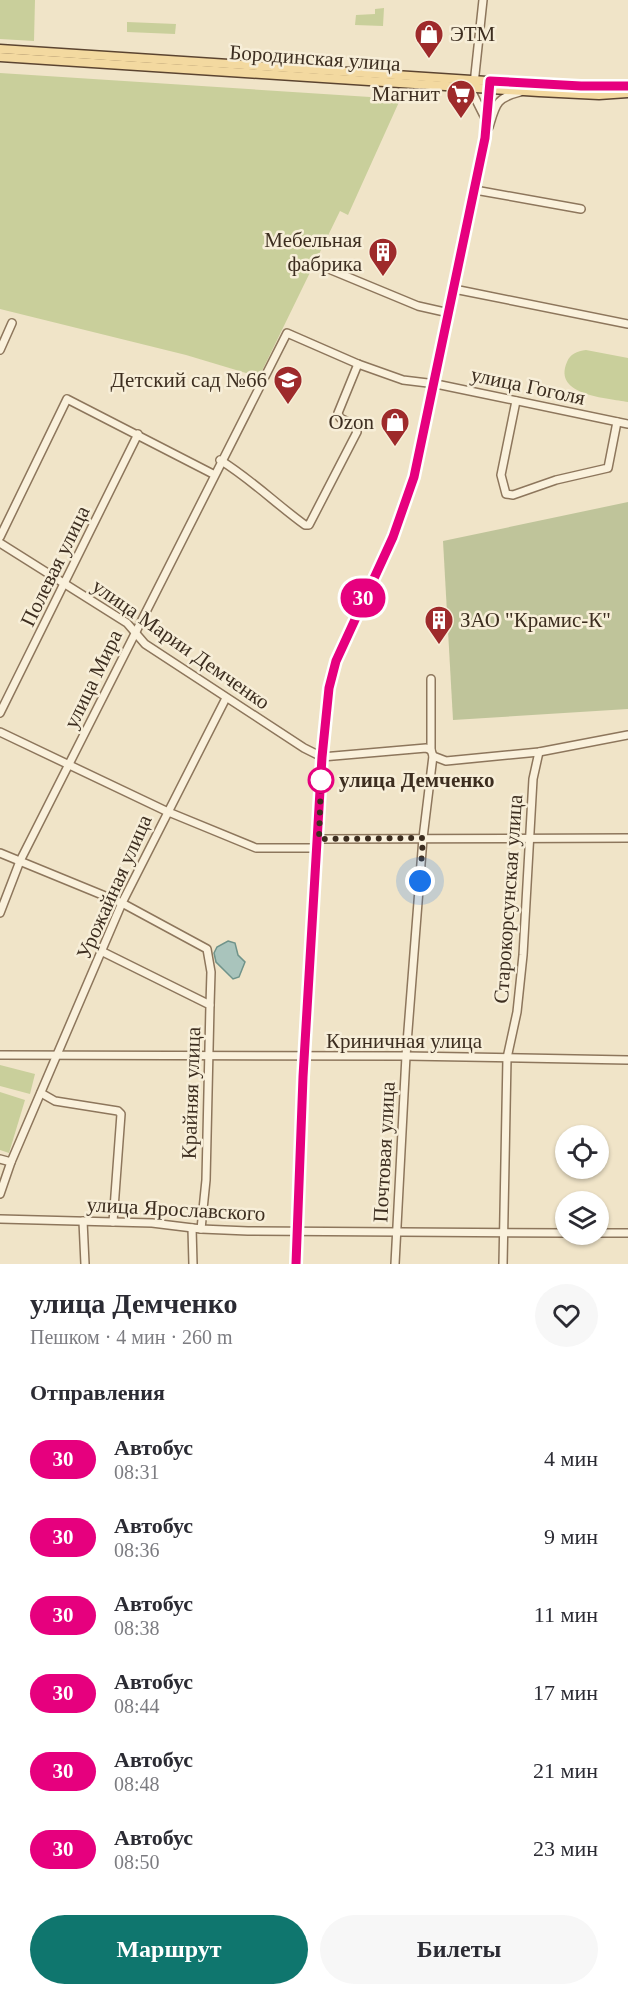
<!DOCTYPE html>
<html lang="ru">
<meta charset="utf-8">
<style>
body{margin:0;font-family:Georgia,serif;background:#f7f7f7;color:#2b2b33;height:100vh;display:flex;flex-direction:column;font-size:22px;white-space:nowrap}
*{box-sizing:border-box;margin:0}
p{font-size:20px;color:#7c7c81}
.icon{flex:none;width:33px;height:33px;fill:none;stroke:currentColor;stroke-width:2;stroke-linecap:round;stroke-linejoin:round}
.map{position:relative;height:1264px;overflow:hidden}
.panel{display:flex;flex-direction:column;background:#fff;flex:1}
.panel>*{flex:none}
.badge{padding:0 12px;border-radius:20px;font-size:21px;line-height:39px}
.fabs{position:absolute;left:555px;top:1125px;display:grid;gap:12px}
.fabs a{display:grid;place-items:center;width:54px;height:54px;border-radius:50%;background:#fff;box-shadow:0 2px 4px #0004;font-size:30px}
.you{position:absolute;width:30px;height:30px;margin:-15px;border:4px solid #fff;border-radius:50%;background:#1a73e8;box-shadow:0 0 0 9px #1a73e833}
.map>.badge{position:absolute;translate:-50% -50%;box-shadow:0 0 0 3px #fff}
h2{padding:0 30px;font-size:22px;line-height:54px}
.round{display:grid;place-items:center;flex:none;width:63px;height:63px;border-radius:32px;background:#f7f7f7}
.summary{display:flex;align-items:center;justify-content:space-between;height:102px;padding:0 30px}
h1{font-size:28px;font-weight:800;line-height:45px}
.cta{display:flex;gap:12px;margin-top:auto;padding:12px 30px}
.cta a{flex:1;height:69px;border-radius:36px;background:#0f766e;color:#fff;font-size:24px;font-weight:800;line-height:69px;text-align:center}
.cta a+a{background:#f7f7f7;color:#2b2b33}
ul{padding:0;list-style:none}
li{display:flex;align-items:center;gap:18px;height:78px;padding:0 30px}
li div{flex:1}
li b{display:block;font-size:22px}
li em{font-style:normal}
li .badge{min-width:66px;font-weight:700;text-align:center}
.map>svg:first-child{display:block}
.green{fill:#c9cf9b}
.cemetery{fill:#bfc49a}
.water{fill:#a9c4bc;stroke:#6f938a;stroke-width:1.5}
.lines{fill:none;stroke-linecap:round;stroke-linejoin:round}
.minor-casing{stroke:#8d765c;stroke-width:10}
.major-casing{stroke:#5b4430;stroke-width:11}
.minor{stroke:#faf1dc;stroke-width:7}
.major{stroke:#f3d9a0;stroke-width:8}
.line-casing{stroke:#fff;stroke-width:14}
.line{stroke:#e6007e;stroke-width:9}
.walk{stroke:#3d2e20;stroke-width:6;stroke-dasharray:0 10.8}
.stop-dot{fill:#fff;stroke:#e6007e;stroke-width:3}
.labels{text-anchor:middle;dominant-baseline:central;stroke-width:5;stroke-linejoin:round;paint-order:stroke}
.poi-label{font-size:21px;fill:#3d2e20;stroke:#f7eed8;text-anchor:end}
.street-label{font-size:21px;fill:#3d2e20;stroke:#f7eed8}
.stop-label{font-size:21px;font-weight:bold;fill:#3d2e20;stroke:#f7eed8;text-anchor:start}
</style>
<div class="map">
<svg width="628" height="1264" viewBox="0 0 628 1264">
<rect width="100%" height="100%" fill="#f0e4c8"/>
<!-- green -->
<g class="green">
<polygon points="0,0 35,0 34,41 0,39"/>
<polygon points="384,8 383,26 355,25 356,15 375,14 375,9"/>
<polygon points="127,22 176,24 175,34 127,32"/>
<polygon points="0,73 370,97 372,100 399,102 348,215 340,211 259,377 186,355 0,309"/>
<path d="M586,350L628,358V402C608,398 552,396 567,362C570,354 577,351 586,350Z"/>
<polygon points="0,1065 35,1074 30,1094 0,1086"/>
<polygon points="0,1092 25,1100 9,1153 0,1150"/>
</g>
<!-- cemetery -->
<polygon class="cemetery" points="628,502 628,709 453,720 443,541"/>
<!-- water -->
<polygon class="water" points="228,941 235,943 238,955 245,962 239,977 233,979 216,962 214,953 217,947"/>
<g class="lines">
<!-- minor casing -->
<g class="minor-casing">
<g id="minor">
<polyline points="474,84 483,0"/>
<polyline points="463,87 473,94 485,118"/>
<path d="M489,127C496,104 496,98 520,92"/>
<polyline points="475,190 581,209"/>
<polyline points="319,265 418,306 449,313"/>
<polyline points="454,289 628,324"/>
<polyline points="0,350 12,323"/>
<polyline points="516,401 501,475 506,494 513,495 556,480 608,468 617,422"/>
<path d="M220,460C251,479 276,504 305,525H309L357,432L354,425L340,418L338,413L358,364"/>
<polyline points="0,537 67,399 213,474"/>
<polyline points="0,543 127,623 145,644 304,748 322,757 426,748 431,750 433,756 446,761 539,752 628,735"/>
<polyline points="0,713 138,434"/>
<polyline points="0,732 166,811 256,848 318,848"/>
<polyline points="431,750 431,679"/>
<polyline points="319,839 628,838"/>
<polyline points="0,853 122,903 207,949 211,972 210,1005"/>
<polyline points="0,913 20,861 287,333 358,364 403,380 436,384 628,424"/>
<polyline points="103,952 210,1005 206,1180 201,1229"/>
<polyline points="0,1055 406,1056 628,1060"/>
<polyline points="41,1093 55,1101 118,1111 121,1114 113,1222"/>
<polyline points="0,1159 11,1162"/>
<polyline points="0,1194 11,1162 122,903 226,698"/>
<polyline points="0,1219 152,1223 201,1229 248,1231 566,1233"/>
<polyline points="83,1221 85,1264"/>
<polyline points="192,1228 193,1264"/>
<polyline points="598,1233 628,1233"/>
<polyline points="296,1264 304,1057 322,757 329,688 336,661 393,537 414,477 485,138 490,86"/>
<polyline points="395,1264 406,1056 423,838 433,756"/>
<polyline points="503,1264 507,1058 517,1012 523,955 533,779 539,752"/>
</g>
</g>
<!-- major casing -->
<g class="major-casing">
<g id="major">
<polyline points="0,49 562,86 628,86"/>
<polyline points="0,57 539,92 599,95 628,93"/>
</g>
</g>
<!-- minor -->
<use href="#minor" class="minor"/>
<!-- major -->
<use href="#major" class="major"/>
</g>
<g class="lines">
<!-- line casing -->
<g class="line-casing">
<polyline id="line" points="296,1264 303,1077 322,757 329,688 336,661 393,537 414,477 485,138 490,81 581,86 628,86"/>
</g>
<!-- line -->
<use href="#line" class="line"/>
<!-- walk -->
<polyline class="walk" points="321,780 319,839 423,838 420,881"/>
</g>
<!-- icons -->
<defs>
<g id="shop-pin" transform="scale(1.5)"><path d="M0 17L-7.5 6A9.5 9.5 0 1 1 7.5 6Z" fill="#9e2a2b" stroke="#f7eed8"/><path d="M-5-2.5h2.3a2.7 3.5 0 0 1 5.4 0H5L5.5 6h-11ZM-1.5-2.5h3a1.5 2.3 0 0 0-3 0Z" fill="#fff"/></g>
<g id="supermarket-pin" transform="scale(1.5)"><path d="M0 17L-7.5 6A9.5 9.5 0 1 1 7.5 6Z" fill="#9e2a2b" stroke="#f7eed8"/><path d="M-6-5.5h2.5l.6 2H6L4.5 2H-2.5L-4.4-4H-6ZM-1.5 3.2a1.3 1.3 0 1 0 .1 0ZM3 3.2a1.3 1.3 0 1 0 .1 0Z" fill="#fff"/></g>
<g id="building-pin" transform="scale(1.5)"><path d="M0 17L-7.5 6A9.5 9.5 0 1 1 7.5 6Z" fill="#9e2a2b" stroke="#f7eed8"/><path d="M-4-6H4V6H1V3H-1V6H-4ZM-2.5-4.3h1.7v1.8h-1.7ZM.8-4.3h1.7v1.8H.8ZM-2.5-1h1.7V.8h-1.7ZM.8-1h1.7V.8H.8Z" fill="#fff"/></g>
<g id="school-pin" transform="scale(1.5)"><path d="M0 17L-7.5 6A9.5 9.5 0 1 1 7.5 6Z" fill="#9e2a2b" stroke="#f7eed8"/><path d="M0-5L7-2L0 1L-7-2ZM-4 1L0 2.5L4 1V4Q0 6-4 4Z" fill="#fff"/></g>
</defs>
<g fill-rule="evenodd">
<use href="#shop-pin" x="429" y="34"/>
<use href="#supermarket-pin" x="461" y="94"/>
<use href="#building-pin" x="383" y="252"/>
<use href="#school-pin" x="288" y="380"/>
<use href="#shop-pin" x="395" y="422"/>
<use href="#building-pin" x="439" y="620"/>
</g>
<!-- markers -->
<circle class="stop-dot" cx="321" cy="780" r="12"/>
<g class="labels">
<!-- poi labels -->
<g class="poi-label">
<text x="450" y="34" text-anchor="start">ЭТМ</text>
<text x="440" y="94">Магнит</text>
<text x="362" y="240">Мебельная<tspan x="362" dy="24">фабрика</tspan></text>
<text x="267" y="380">Детский сад №66</text>
<text x="374" y="422">Ozon</text>
<text x="460" y="620" text-anchor="start">ЗАО "Крамис-К"</text>
</g>
<!-- street labels -->
<g class="street-label">
<text transform="translate(315 58) rotate(4)">Бородинская улица</text>
<text transform="translate(528 386) rotate(12)">улица Гоголя</text>
<text transform="translate(55 566) rotate(-64)">Полевая улица</text>
<text transform="translate(181 644) rotate(35)">улица Марии Демченко</text>
<text transform="translate(93 679) rotate(-64)">улица Мира</text>
<text transform="translate(114 887) rotate(-66)">Урожайная улица</text>
<text transform="translate(508 899) rotate(-86)">Старокорсунская улица</text>
<text x="404" y="1041">Криничная улица</text>
<text transform="translate(191 1093) rotate(-88)">Крайняя улица</text>
<text transform="translate(384 1152) rotate(-87)">Почтовая улица</text>
<text transform="translate(176 1209) rotate(3)">улица Ярославского</text>
</g>
<!-- stop labels -->
<g class="stop-label">
<text x="339" y="780">улица Демченко</text>
</g>
</g>
</svg>
<div class="fabs">
<a><svg class="icon" aria-label="locate" viewBox="0 0 24 24"><circle cx="12" cy="12" r="6"/><path d="M12 2v4M12 18v4M2 12h4M18 12h4"/></svg></a>
<a><svg class="icon" aria-label="layers" viewBox="0 0 24 24"><path d="M12 4l9 5-9 5-9-5zM3 14l9 5 9-5"/></svg></a>
</div>
<div class="you" style="left:420px;top:881px"></div>
<b class="badge" style="left:363px;top:598px;background:#e6007e;color:#fff">30</b>
</div>
<section class="panel">
<div class="summary"><div><h1>улица Демченко</h1><p>Пешком · 4 мин · 260 m</p></div><a class="round"><svg class="icon" aria-label="heart" viewBox="0 0 24 24"><path d="M12 20l-8-8c-3-5 5-10 8-4 3-6 11-1 8 4z"/></svg></a></div>
<h2>Отправления</h2>
<ul>
<li><span class="badge" style="background:#e6007e;color:#fff">30</span><div><b>Автобус</b><p>08:31</p></div><em>4 мин</em></li>
<li><span class="badge" style="background:#e6007e;color:#fff">30</span><div><b>Автобус</b><p>08:36</p></div><em>9 мин</em></li>
<li><span class="badge" style="background:#e6007e;color:#fff">30</span><div><b>Автобус</b><p>08:38</p></div><em>11 мин</em></li>
<li><span class="badge" style="background:#e6007e;color:#fff">30</span><div><b>Автобус</b><p>08:44</p></div><em>17 мин</em></li>
<li><span class="badge" style="background:#e6007e;color:#fff">30</span><div><b>Автобус</b><p>08:48</p></div><em>21 мин</em></li>
<li><span class="badge" style="background:#e6007e;color:#fff">30</span><div><b>Автобус</b><p>08:50</p></div><em>23 мин</em></li>
</ul>
<div class="cta"><a>Маршрут</a><a>Билеты</a></div>
</section>
